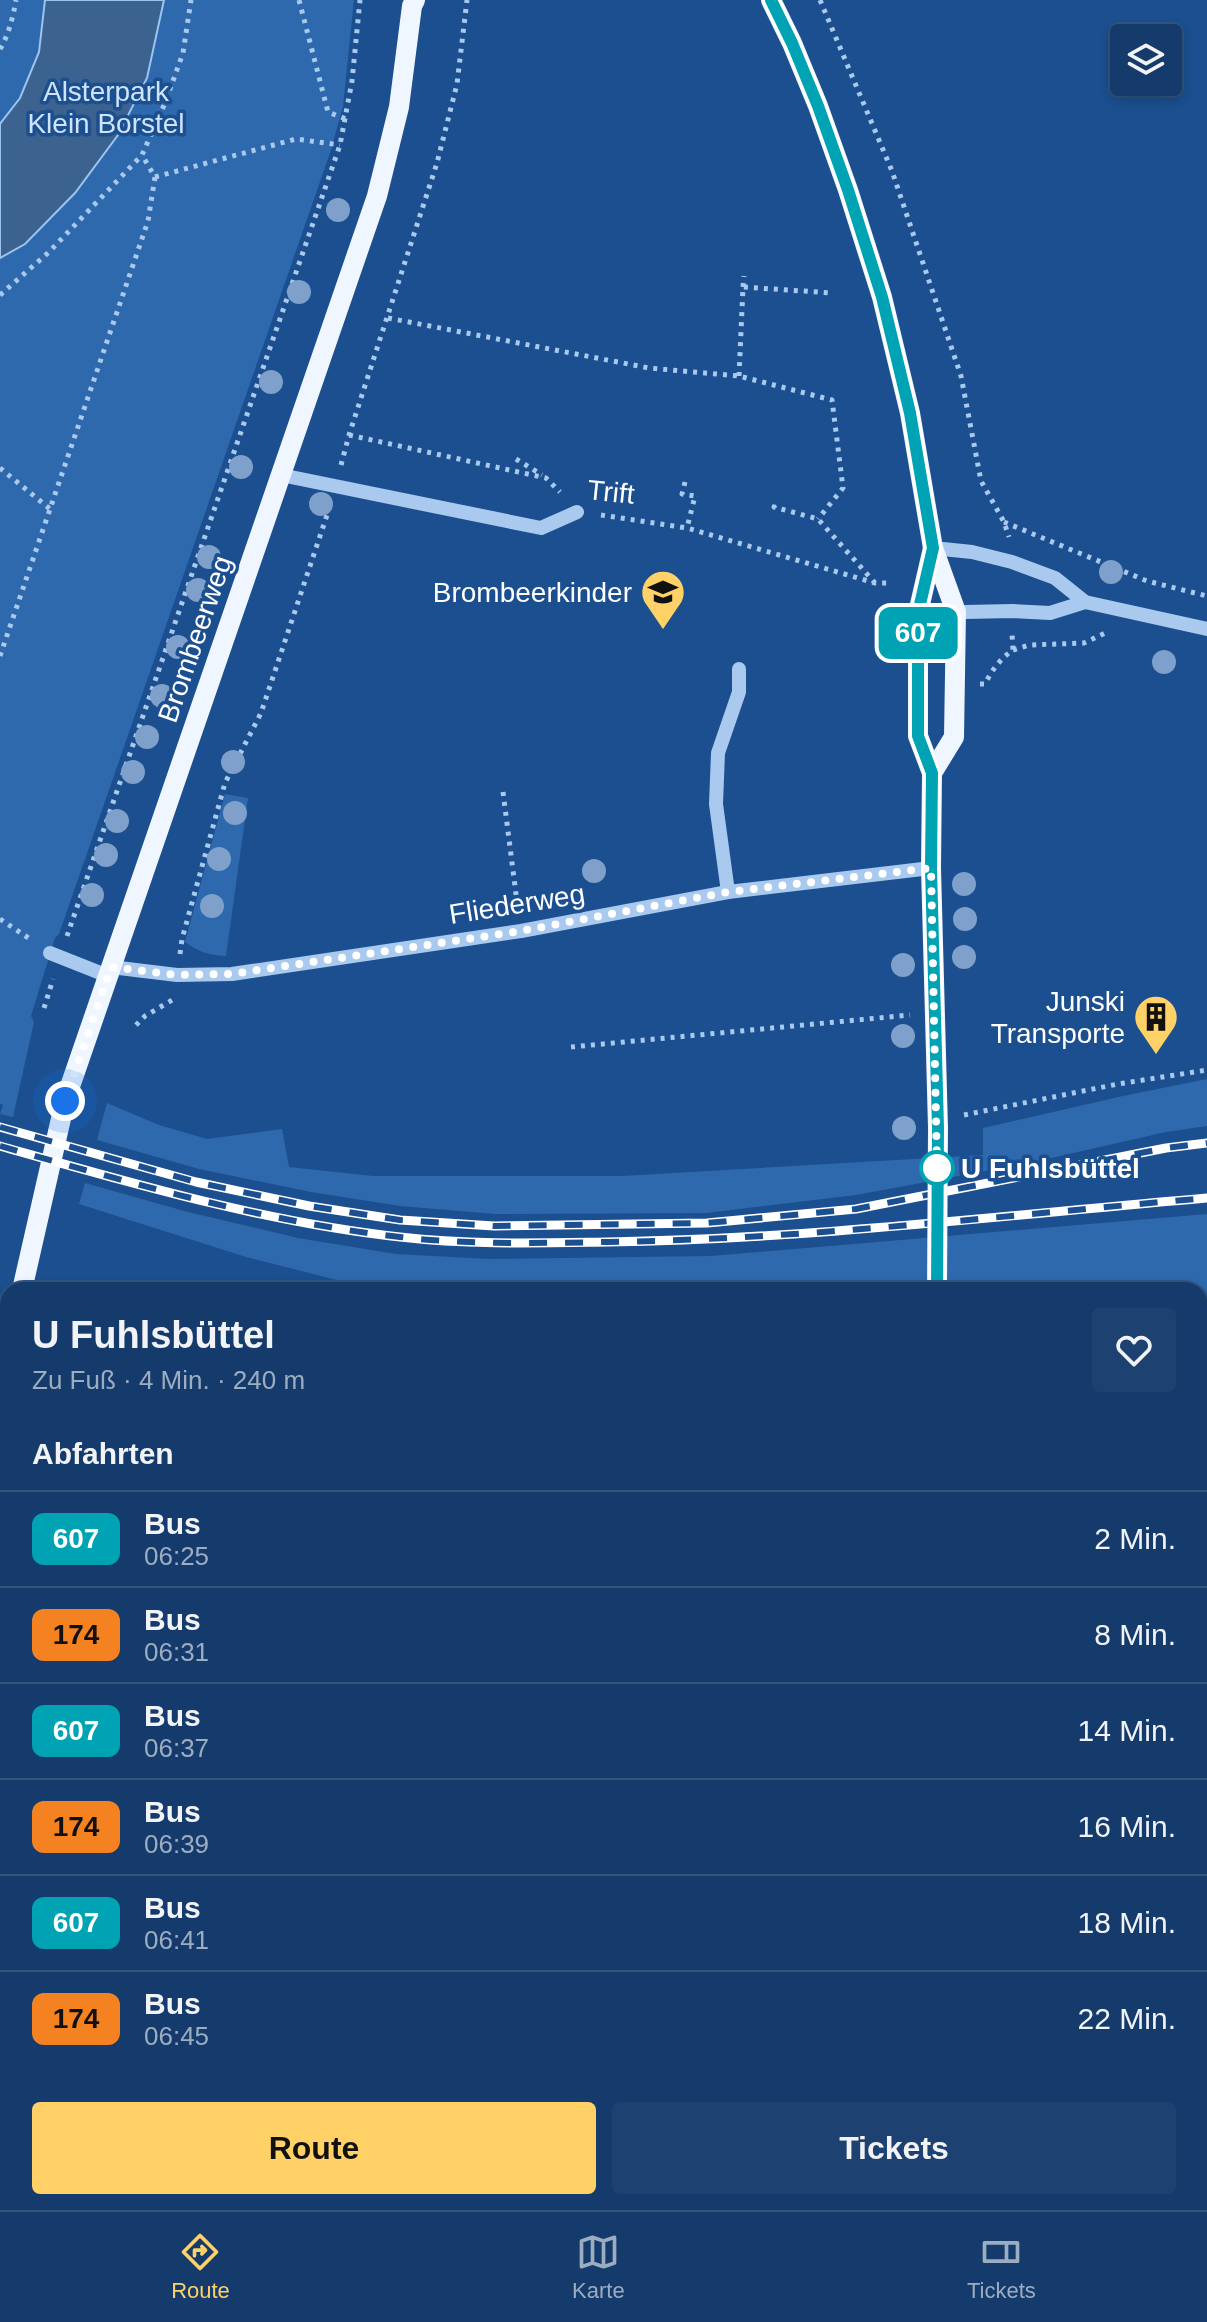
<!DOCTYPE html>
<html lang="de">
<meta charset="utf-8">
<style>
body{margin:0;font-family:Helvetica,sans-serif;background:#1d4271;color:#f1f3f6;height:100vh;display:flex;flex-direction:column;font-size:30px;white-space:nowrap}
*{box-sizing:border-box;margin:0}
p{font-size:26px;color:#9dadc1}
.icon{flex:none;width:44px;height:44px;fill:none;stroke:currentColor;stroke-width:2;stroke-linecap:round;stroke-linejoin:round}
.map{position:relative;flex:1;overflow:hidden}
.drawer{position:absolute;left:0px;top:1282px;width:1208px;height:928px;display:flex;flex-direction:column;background:#143b6b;border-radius:24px 24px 0 0;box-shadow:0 4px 12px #0003,0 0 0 2px #33557e}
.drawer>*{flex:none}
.badge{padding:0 16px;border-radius:12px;font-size:28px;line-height:52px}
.buttons{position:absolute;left:1110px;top:24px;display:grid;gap:16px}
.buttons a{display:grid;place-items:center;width:72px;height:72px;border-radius:8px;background:#143b6b;box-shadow:0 4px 12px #0003,0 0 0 2px #33557e;font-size:40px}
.you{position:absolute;width:40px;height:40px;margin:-20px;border:6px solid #fff;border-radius:50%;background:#1a73e8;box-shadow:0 0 0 12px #1a73e833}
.map>.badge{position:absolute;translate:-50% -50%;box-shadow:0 0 0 4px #fff}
h2{padding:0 32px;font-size:30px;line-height:72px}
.round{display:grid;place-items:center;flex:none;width:84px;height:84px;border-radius:8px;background:#1d4271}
.overview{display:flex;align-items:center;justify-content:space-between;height:136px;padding:0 32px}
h1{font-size:38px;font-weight:600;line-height:60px}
.button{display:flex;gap:16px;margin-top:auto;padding:16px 32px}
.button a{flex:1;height:92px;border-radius:8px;background:#ffd166;color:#111;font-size:32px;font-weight:600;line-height:92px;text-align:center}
.button a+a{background:#1d4271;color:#f1f3f6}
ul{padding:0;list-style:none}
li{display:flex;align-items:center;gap:24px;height:96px;padding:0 32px;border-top:2px solid #33557e}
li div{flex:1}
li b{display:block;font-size:30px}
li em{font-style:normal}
li .badge{min-width:88px;font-weight:700;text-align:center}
.tabs{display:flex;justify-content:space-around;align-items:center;height:112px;border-top:2px solid #33557e;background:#143b6b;font-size:22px;color:#9dadc1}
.tabs a{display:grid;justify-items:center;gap:4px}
.tabs .on{color:#ffd166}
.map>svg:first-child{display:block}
.green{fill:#2e69ad}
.water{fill:#3c6290;stroke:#9cc4f0;stroke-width:2}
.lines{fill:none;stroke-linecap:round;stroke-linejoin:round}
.path{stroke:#a9c9ee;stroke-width:5;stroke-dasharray:4 6;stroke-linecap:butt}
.minor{stroke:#a9c9ee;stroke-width:14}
.major{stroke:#f0f6ff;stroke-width:20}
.rail-casing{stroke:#fff;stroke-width:9}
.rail{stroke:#1b4f8f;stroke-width:6;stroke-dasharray:18;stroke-linecap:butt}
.major-bridge{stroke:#f0f6ff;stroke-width:20}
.tree{fill:#7ea0ca}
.line-casing{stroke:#fff;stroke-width:18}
.line{stroke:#00a3b4;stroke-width:12}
.walk{stroke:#fff;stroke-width:8;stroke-dasharray:0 14.4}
.stop-dot{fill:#fff;stroke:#00a3b4;stroke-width:4}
.labels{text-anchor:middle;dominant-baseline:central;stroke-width:7;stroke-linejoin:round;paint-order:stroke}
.park-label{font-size:28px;fill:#cfe3fa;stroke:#1b4f8f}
.street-label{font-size:28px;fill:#fff;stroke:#1b4f8f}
.poi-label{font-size:28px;fill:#fff;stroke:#1b4f8f;text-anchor:end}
.stop-label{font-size:28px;font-weight:bold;fill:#fff;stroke:#1b4f8f;text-anchor:start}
</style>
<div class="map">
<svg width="1207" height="2210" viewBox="0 0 1207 2210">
<rect width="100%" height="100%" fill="#1b4f8f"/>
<!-- green -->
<g class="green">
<polygon points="0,0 354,0 343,107 330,153 59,934 55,938 31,1016 34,1022 13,1117 0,1114 3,1105 0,1104"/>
<path d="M225,794L248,798L226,956C208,955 199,952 185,942Z"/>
<polygon points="1207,1079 1207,1126 1166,1132 1029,1163 856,1195 706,1213 495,1214 400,1206 311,1192 199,1169 97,1140 107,1103 159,1125 207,1139 282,1129 289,1167 373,1176 622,1176 983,1155 983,1128 1123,1096"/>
<polygon points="85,1183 188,1212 298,1238 396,1254 490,1259 711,1256 1207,1214 1207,1325 1200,1325 1200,1290 376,1290 246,1257 79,1204"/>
</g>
<!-- water -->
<polygon class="water" points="45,0 164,0 147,78 118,135 75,193 25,244 0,258 0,124 20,98 39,52"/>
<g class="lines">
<!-- path -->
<g class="path">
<polyline points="299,0 328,112 346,119"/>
<polyline points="820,0 892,171 961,376 981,481 1004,522 1009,537"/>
<path d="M0,49C9,34 13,17 16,0"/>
<polyline points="155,177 296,139 340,145"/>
<polyline points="743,287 744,276"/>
<polyline points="0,295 49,252 142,155 165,103 183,53 191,0"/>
<polyline points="388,318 649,368 739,376 832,400 843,488 818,519"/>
<polyline points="739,376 743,287 832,293"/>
<polyline points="349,435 546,478 560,492"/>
<polyline points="516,459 542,475"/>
<polyline points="341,465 349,435 437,163 457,84 467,0"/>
<polyline points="0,468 50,509"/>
<polyline points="685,482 682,494 695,496 687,528"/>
<polyline points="775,505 774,507 818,519 875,583"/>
<polyline points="601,515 687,528 875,583 887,583"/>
<polyline points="1004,522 1147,581 1207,596"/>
<polyline points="1013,650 1029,645 1084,643 1105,633"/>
<polyline points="0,656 148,221 155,177 142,155"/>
<path d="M980,684H985C992,670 1000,659 1013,650L1012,634"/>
<polyline points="503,792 518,910"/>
<polyline points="0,919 30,939"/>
<polyline points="67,936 340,145 352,81 360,0"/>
<polyline points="180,954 182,939 225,783 261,713 329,509"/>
<polyline points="44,1008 53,979"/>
<polyline points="136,1025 145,1016 174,999"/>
<polyline points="571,1047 910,1015"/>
<polyline points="964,1115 1118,1084 1207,1070"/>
<polyline points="0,1617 8,1577"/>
</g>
<!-- minor -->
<g class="minor">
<polyline points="281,475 541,528 577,512"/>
<polyline points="933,548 972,552 1012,562 1055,578 1085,602 1207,629"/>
<polyline points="918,613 1012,611 1050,613 1085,602"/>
<polyline points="728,892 716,804 718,753 739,692 739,669"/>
<polyline points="50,953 108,976"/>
<polyline points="111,967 177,975 232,974 521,931 728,892 931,868"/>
<polyline points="1200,1519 1207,1519"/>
<polyline points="1200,2087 1207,2087"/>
</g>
<!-- major -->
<g class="major">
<polyline points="771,0 792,43 818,106 848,190 882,297 910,413 933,548 956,612 954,737 932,773"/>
<polyline points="933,548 918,613 918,736 932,773 931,868 938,1128"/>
<polyline points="22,1290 65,1101 377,196 399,107 412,6 415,0"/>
<polyline points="0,1386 8,1353"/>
<polyline points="935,2202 936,2210"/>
</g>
<!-- rail casing -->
<g class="rail-casing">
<g id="rail">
<polyline points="0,1127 196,1182 309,1206 400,1220 494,1226 707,1223 856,1209 1166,1148 1207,1143"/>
<path d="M0,1146C131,1183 264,1222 400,1237C469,1245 539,1243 608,1242C808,1239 1008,1215 1207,1198"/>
</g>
</g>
<!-- rail -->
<use href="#rail" class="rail"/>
<!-- major-bridge -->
<polyline class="major-bridge" points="937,1290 938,1128"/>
</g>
<!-- trees -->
<g class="tree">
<circle cx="338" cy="210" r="12"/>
<circle cx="299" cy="292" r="12"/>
<circle cx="271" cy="382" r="12"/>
<circle cx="241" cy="467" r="12"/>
<circle cx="321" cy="504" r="12"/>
<circle cx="209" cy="557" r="12"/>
<circle cx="1111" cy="572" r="12"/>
<circle cx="198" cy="590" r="12"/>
<circle cx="178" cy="647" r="12"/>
<circle cx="1164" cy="662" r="12"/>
<circle cx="162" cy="696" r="12"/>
<circle cx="147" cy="737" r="12"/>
<circle cx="233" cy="762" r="12"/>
<circle cx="133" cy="772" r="12"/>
<circle cx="235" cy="813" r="12"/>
<circle cx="117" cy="821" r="12"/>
<circle cx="106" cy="855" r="12"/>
<circle cx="219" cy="859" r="12"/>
<circle cx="594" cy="871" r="12"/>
<circle cx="964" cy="884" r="12"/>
<circle cx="92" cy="895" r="12"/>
<circle cx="212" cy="906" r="12"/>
<circle cx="965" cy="919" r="12"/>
<circle cx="964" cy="957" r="12"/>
<circle cx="903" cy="965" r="12"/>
<circle cx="903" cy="1036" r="12"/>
<circle cx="904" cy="1128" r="12"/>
</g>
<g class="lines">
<!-- line casing -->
<g class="line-casing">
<polyline id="line" points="771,0 792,43 818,106 848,190 882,297 910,413 933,548 918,613 918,736 932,773 931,868 938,1128 937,1290"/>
</g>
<!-- line -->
<use href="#line" class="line"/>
<!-- walk -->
<polyline class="walk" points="65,1101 111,967 177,975 232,974 521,931 728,892 931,868 937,1168"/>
</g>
<!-- icons -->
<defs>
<g id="school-pin" transform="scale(2.3)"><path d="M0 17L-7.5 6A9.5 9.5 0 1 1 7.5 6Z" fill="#ffd166" stroke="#1b4f8f"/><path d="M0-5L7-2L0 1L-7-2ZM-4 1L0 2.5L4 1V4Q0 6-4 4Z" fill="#111"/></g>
<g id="building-pin" transform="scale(2.3)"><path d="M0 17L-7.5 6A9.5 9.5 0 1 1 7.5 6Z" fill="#ffd166" stroke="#1b4f8f"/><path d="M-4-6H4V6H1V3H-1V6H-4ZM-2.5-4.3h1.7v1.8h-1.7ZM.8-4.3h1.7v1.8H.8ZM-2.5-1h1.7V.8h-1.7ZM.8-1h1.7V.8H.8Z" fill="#111"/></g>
</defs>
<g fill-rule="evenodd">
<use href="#school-pin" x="663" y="592"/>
<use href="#building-pin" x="1156" y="1017"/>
</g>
<!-- markers -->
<circle class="stop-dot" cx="937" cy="1168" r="16"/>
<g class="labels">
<!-- park labels -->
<g class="park-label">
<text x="106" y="91">Alsterpark<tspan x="106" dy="32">Klein Borstel</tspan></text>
</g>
<!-- street labels -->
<g class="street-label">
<text transform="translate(611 492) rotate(6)">Trift</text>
<text transform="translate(195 639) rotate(-71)">Brombeerweg</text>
<text transform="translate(517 904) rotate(-9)">Fliederweg</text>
</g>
<!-- poi labels -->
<g class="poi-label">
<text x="632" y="592">Brombeerkinder</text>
<text x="1125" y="1001">Junski<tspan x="1125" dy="32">Transporte</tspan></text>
</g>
<!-- stop labels -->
<g class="stop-label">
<text x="961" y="1168">U Fuhlsbüttel</text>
</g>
</g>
</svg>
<div class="buttons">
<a><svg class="icon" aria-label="layers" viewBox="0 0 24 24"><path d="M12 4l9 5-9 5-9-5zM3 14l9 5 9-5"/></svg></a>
</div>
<div class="you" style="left:65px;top:1101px"></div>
<b class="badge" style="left:918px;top:633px;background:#00a3b4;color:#fff">607</b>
<section class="drawer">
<div class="overview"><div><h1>U Fuhlsbüttel</h1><p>Zu Fuß · 4 Min. · 240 m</p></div><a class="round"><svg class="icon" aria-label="heart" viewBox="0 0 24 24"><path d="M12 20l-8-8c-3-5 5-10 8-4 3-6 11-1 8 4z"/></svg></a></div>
<h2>Abfahrten</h2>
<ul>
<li><span class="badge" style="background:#00a3b4;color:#fff">607</span><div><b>Bus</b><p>06:25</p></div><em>2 Min.</em></li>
<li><span class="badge" style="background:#f58220;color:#111">174</span><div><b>Bus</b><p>06:31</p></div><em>8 Min.</em></li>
<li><span class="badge" style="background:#00a3b4;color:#fff">607</span><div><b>Bus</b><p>06:37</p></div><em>14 Min.</em></li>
<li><span class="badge" style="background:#f58220;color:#111">174</span><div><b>Bus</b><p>06:39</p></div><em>16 Min.</em></li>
<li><span class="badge" style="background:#00a3b4;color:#fff">607</span><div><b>Bus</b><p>06:41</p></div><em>18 Min.</em></li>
<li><span class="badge" style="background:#f58220;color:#111">174</span><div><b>Bus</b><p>06:45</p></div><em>22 Min.</em></li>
</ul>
<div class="button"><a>Route</a><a>Tickets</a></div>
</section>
</div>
<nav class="tabs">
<a class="on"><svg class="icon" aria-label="directions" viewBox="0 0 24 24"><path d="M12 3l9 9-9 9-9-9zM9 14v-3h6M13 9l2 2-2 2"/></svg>Route</a>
<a><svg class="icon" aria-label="map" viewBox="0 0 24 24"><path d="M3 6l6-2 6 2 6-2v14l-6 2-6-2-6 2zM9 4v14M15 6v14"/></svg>Karte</a>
<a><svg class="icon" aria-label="tickets" viewBox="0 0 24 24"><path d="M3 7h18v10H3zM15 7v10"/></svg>Tickets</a>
</nav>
